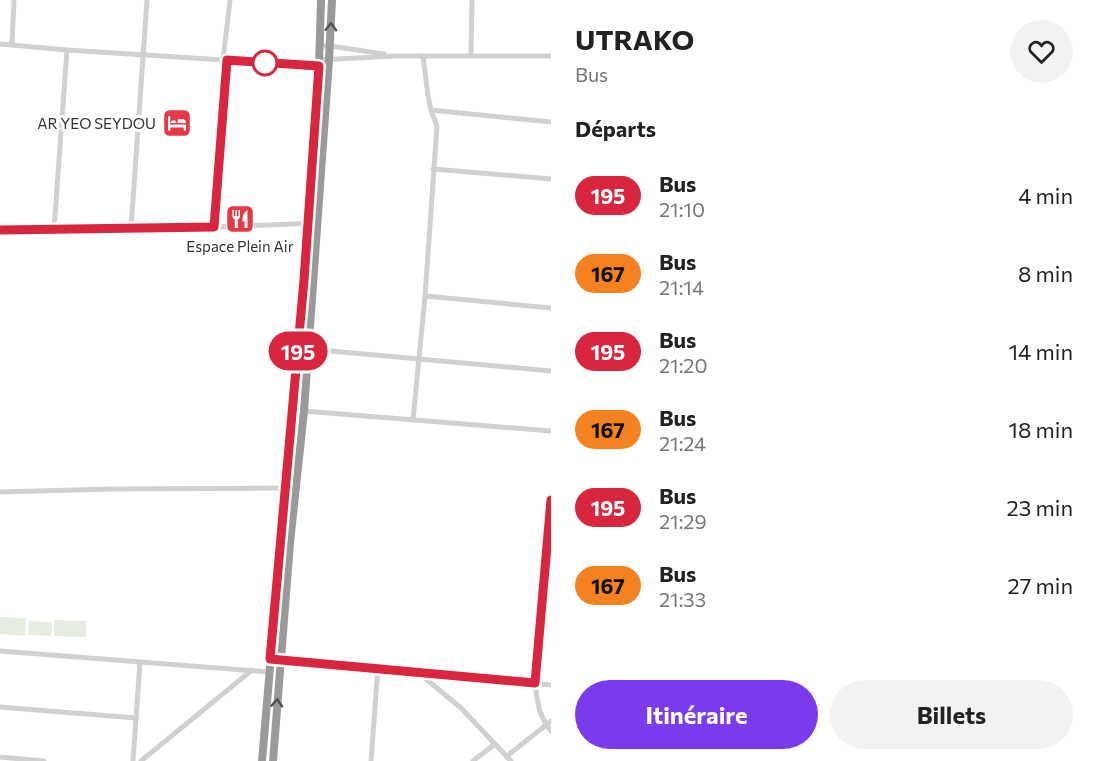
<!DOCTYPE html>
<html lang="fr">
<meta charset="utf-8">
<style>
body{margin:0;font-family:Commissioner,sans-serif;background:#f2f2f2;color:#222;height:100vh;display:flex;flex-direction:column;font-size:22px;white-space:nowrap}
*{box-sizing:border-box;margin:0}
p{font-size:20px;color:#767676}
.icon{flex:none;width:33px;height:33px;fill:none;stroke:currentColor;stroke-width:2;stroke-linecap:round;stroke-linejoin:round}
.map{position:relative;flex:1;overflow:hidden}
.details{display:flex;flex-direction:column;background:#fff;width:546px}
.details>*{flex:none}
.badge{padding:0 12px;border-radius:20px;font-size:21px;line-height:39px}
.map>.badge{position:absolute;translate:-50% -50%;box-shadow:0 0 0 3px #fff}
h2{padding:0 24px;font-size:22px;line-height:54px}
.round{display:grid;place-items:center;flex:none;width:63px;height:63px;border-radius:32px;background:#f2f2f2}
.head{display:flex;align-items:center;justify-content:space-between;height:102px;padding:0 24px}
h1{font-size:28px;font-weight:700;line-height:45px}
.button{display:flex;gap:12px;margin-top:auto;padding:12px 24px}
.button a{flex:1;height:69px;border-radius:36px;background:#7c3aed;color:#fff;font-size:24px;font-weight:700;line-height:69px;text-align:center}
.button a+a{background:#f2f2f2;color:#222}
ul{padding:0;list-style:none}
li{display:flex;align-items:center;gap:18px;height:78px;padding:0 24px}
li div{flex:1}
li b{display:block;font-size:22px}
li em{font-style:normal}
li .badge{min-width:66px;font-weight:700;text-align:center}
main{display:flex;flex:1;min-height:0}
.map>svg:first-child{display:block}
.green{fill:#e6ecdf}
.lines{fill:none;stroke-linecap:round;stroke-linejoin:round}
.minor{stroke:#d0d0d0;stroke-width:5}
.highway{stroke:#9a9a9a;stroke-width:8}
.oneway{stroke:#525252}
.line-casing{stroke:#fff;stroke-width:14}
.line{stroke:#d7263d;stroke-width:9}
.stop-dot{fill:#fff;stroke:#d7263d;stroke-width:3}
.labels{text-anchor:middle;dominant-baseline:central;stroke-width:6;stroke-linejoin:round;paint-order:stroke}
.poi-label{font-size:15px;fill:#333;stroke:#fff;text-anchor:end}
</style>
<main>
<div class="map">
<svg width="551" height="761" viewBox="0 0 551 761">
<rect width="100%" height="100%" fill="#fff"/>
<!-- green -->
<g class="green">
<polygon points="0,617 26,618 25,636 0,634"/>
<polygon points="54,620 86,621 86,637 54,636"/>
<polygon points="29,621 52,622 51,636 28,635"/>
</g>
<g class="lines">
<!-- minor -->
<g class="minor">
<polyline points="0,44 67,50 319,66"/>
<polyline points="12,44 14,0"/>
<polyline points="320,46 330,46 384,54"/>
<polyline points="471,55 472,0"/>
<polyline points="223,60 230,0"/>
<polyline points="319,60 395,56 551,56"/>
<polyline points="431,110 551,122"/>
<polyline points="433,169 551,179"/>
<polyline points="214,227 227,60"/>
<polyline points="131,228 147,0"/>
<polyline points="54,229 67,50"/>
<polyline points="0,230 214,227 318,223"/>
<polyline points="425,296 551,308"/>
<polyline points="298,348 551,371"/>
<polyline points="304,411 551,431"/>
<polyline points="413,420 425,296 437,126 431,110 428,96 423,56"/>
<polyline points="0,492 111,489 285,488"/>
<path d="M551,500L535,683C537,701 539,717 551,731"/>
<polyline points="0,651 269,672"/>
<polyline points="270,659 551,685"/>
<polyline points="420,674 461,708 511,761"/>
<polyline points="0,707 136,718"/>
<polyline points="507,756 551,721"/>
<polyline points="0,757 44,761"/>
<polyline points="133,761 140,662"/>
<polyline points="141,761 252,670"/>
<polyline points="371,761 378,668"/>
<polyline points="473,761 495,744"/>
</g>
<!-- highway -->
<g class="highway">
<polyline points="262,761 292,410 305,280 307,223 319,66 321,0"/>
<polyline points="273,761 290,543 304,411 329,60 332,0"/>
</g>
</g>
<!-- one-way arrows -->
<defs><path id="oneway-chevron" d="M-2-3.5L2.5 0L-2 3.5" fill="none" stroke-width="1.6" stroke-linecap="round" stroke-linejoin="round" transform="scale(1.5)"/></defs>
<g class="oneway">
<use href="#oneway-chevron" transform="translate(331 27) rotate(-88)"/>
<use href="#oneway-chevron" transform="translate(277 703) rotate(-86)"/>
</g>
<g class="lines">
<!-- line casing -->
<g class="line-casing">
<polyline id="line" points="0,230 214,227 227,60 319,66 304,280 270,659 535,683 551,500"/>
</g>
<!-- line -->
<use href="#line" class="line"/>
</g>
<!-- icons -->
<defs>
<g id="hotel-square" transform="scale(1.5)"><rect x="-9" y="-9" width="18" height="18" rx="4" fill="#e63946" stroke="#fff"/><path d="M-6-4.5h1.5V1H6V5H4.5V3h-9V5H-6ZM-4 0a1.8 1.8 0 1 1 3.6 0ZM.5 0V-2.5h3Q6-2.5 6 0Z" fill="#fff"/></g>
<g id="restaurant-square" transform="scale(1.5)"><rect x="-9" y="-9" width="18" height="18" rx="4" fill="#e63946" stroke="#fff"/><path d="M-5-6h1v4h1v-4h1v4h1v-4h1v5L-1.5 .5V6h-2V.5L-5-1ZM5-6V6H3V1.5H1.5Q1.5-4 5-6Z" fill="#fff"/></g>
</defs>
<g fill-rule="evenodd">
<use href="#hotel-square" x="177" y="123"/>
<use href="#restaurant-square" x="240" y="219"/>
</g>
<!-- markers -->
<circle class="stop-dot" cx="265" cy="63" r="12"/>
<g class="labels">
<!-- poi labels -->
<g class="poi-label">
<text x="156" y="123">AR YEO SEYDOU</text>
<text x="240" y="246" text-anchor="middle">Espace Plein Air</text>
</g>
</g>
</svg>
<b class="badge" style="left:298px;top:351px;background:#d7263d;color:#fff">195</b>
</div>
<section class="details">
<div class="head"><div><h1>UTRAKO</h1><p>Bus</p></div><a class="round"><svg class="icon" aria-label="heart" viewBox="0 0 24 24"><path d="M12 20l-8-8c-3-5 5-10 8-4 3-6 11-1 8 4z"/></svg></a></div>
<h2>Départs</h2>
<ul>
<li><span class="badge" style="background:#d7263d;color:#fff">195</span><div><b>Bus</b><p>21:10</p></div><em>4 min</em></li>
<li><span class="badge" style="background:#f58220;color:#111">167</span><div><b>Bus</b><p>21:14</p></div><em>8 min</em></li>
<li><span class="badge" style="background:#d7263d;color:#fff">195</span><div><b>Bus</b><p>21:20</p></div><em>14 min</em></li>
<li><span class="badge" style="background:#f58220;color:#111">167</span><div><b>Bus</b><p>21:24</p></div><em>18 min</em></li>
<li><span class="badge" style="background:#d7263d;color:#fff">195</span><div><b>Bus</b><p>21:29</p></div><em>23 min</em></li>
<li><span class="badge" style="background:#f58220;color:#111">167</span><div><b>Bus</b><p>21:33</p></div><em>27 min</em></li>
</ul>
<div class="button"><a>Itinéraire</a><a>Billets</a></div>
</section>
</main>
